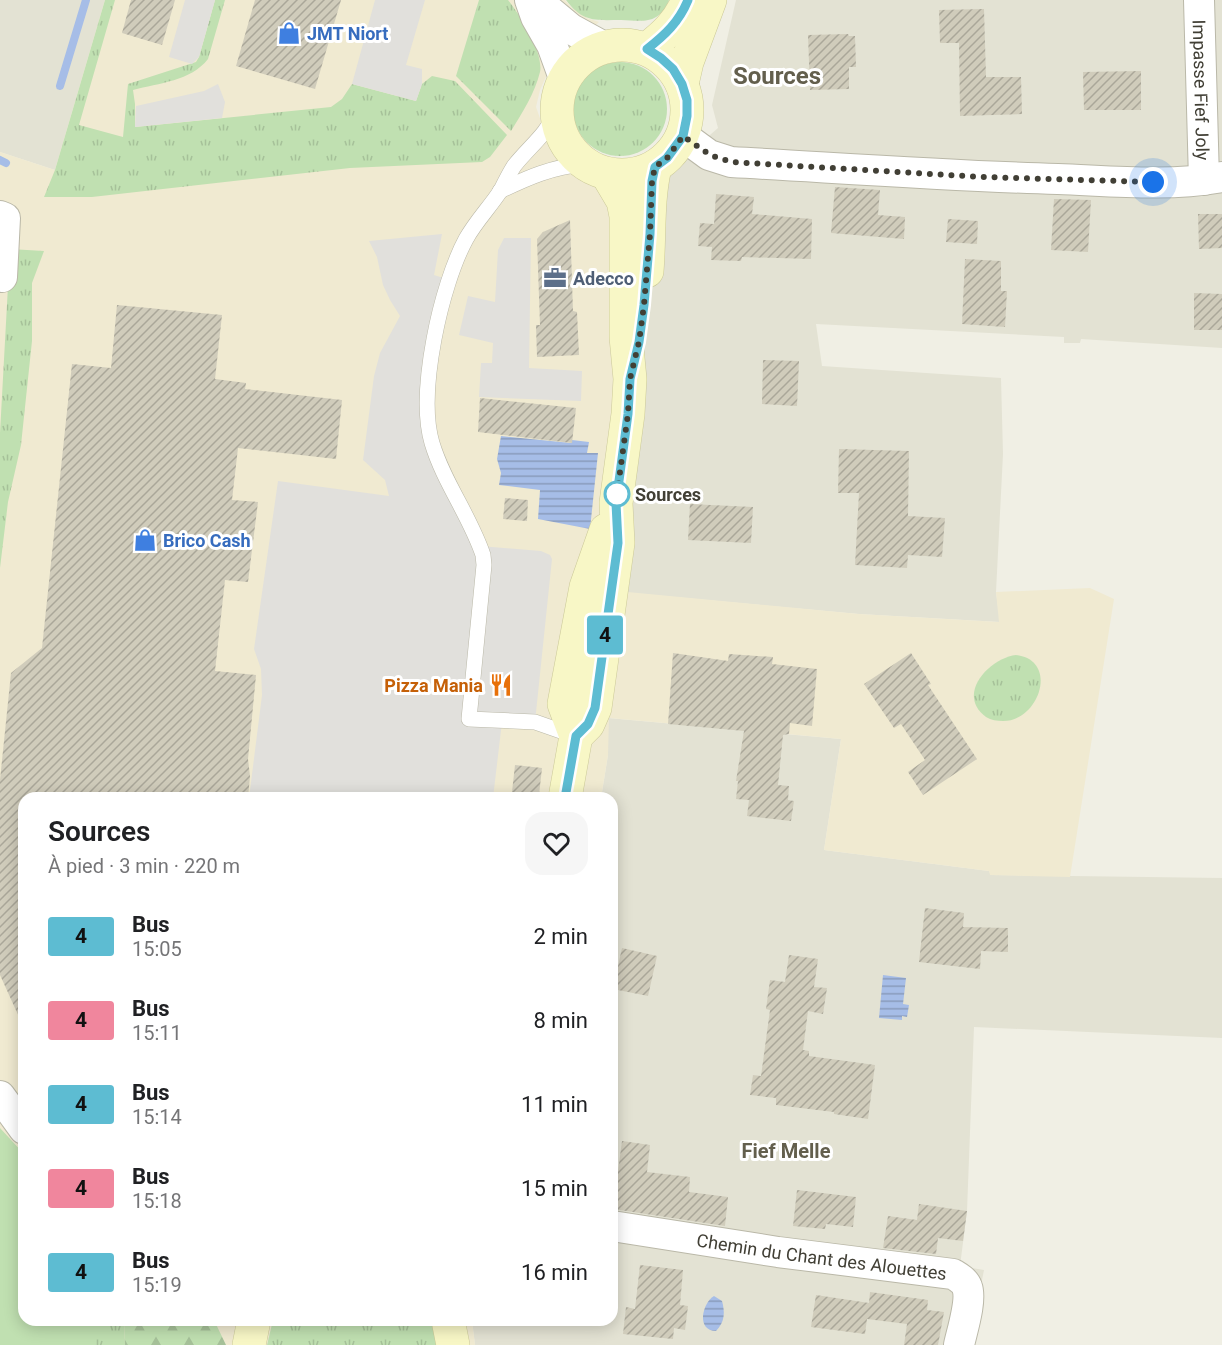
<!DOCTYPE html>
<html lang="fr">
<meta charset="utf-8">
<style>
body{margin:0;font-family:Roboto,sans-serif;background:#f6f6f6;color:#202124;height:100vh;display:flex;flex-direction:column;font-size:22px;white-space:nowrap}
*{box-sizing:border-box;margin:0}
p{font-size:20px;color:#757577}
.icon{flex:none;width:33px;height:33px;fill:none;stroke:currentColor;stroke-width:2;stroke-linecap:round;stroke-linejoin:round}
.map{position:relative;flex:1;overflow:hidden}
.panel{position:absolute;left:18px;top:792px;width:600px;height:534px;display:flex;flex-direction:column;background:#fff;border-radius:18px;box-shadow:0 3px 15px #0003}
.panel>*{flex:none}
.badge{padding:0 12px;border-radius:4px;font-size:21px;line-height:39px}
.you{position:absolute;width:30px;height:30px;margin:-15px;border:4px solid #fff;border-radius:50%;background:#1a73e8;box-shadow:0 0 0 9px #1a73e833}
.map>.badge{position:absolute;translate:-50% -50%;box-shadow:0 0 0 3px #fff}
.round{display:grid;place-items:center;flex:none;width:63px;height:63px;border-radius:18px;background:#f6f6f6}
.head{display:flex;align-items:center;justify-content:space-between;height:102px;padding:0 30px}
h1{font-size:28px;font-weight:600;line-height:45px}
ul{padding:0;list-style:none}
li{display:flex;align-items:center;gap:18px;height:84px;padding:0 30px}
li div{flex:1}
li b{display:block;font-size:22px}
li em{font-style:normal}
li .badge{min-width:66px;font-weight:700;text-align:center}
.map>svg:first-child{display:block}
.residential{fill:#e3e2d3}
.commercial{fill:#f0ead1}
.grass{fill:url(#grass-tufts)}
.forest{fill:url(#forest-firs)}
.pitch{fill:#c0e0b1}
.parking{fill:#e1e0dc}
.water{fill:url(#water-rules)}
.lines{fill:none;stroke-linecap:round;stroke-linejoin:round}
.stream{stroke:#a6bde7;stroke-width:8}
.building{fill:url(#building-hatch)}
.lane-casing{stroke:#bab8a8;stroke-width:16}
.street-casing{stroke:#bab8a8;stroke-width:32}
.secondary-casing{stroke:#cbc998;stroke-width:34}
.lane{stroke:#fff;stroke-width:15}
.street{stroke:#fff;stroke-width:30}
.secondary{stroke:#f8f7c6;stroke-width:33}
.line-casing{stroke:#fff;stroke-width:14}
.line{stroke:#5dbcd2;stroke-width:9}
.walk{stroke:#413f35;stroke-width:6;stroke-dasharray:0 10.8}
.stop-dot{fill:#fff;stroke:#5dbcd2;stroke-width:3}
.labels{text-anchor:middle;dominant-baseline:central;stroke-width:6;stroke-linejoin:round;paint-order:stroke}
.shop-label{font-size:18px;font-weight:bold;fill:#366cbe;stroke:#fff;text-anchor:start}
.street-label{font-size:18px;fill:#413f35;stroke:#fff}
.service-label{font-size:18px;font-weight:bold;fill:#4e5e75;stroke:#fff;text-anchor:start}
.stop-label{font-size:18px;font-weight:bold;fill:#413f35;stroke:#fff;text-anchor:start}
.food-label{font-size:18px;font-weight:bold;fill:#c56008;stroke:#fff;text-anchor:end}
.neighbourhood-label{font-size:20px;font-weight:bold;fill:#635f4d;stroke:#fff}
.district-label{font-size:24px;font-weight:bold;fill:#635f4d;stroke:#fff}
</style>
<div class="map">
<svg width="1222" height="1345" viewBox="0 0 1222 1345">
<defs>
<pattern id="grass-tufts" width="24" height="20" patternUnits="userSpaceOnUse" patternTransform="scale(1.5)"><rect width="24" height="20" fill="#c0e0b1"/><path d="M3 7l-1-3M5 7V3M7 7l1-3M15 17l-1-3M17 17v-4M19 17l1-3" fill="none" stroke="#a6c199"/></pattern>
<pattern id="forest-firs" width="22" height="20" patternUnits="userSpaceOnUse" patternTransform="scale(1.5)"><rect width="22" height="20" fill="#c0e0b1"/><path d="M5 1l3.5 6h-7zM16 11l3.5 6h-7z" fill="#a6c199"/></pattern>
<pattern id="water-rules" width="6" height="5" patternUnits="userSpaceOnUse" patternTransform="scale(1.5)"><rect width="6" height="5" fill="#a6bde7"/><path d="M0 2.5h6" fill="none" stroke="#899bbc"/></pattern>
<pattern id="building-hatch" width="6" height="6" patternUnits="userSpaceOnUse" patternTransform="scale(1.5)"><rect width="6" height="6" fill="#d0ccbb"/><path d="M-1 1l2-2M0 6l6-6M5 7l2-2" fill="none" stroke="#aaa799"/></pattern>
</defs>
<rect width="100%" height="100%" fill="#f0efe4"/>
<!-- residential -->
<g class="residential">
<polygon points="0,0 105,0 55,170 0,152"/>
<polygon points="736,0 1222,0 1222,348 1081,339 1080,343 1064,343 1064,337 816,324 822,366 1001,378 1003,454 996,592 1000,622 859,614 596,590 605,191 642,185 670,170 718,128 712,105"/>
<polygon points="608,718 841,739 824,850 989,871 991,875 1222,878 1222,1038 974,1027 967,1211 960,1266 984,1270 969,1345 475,1345 472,1320 612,1320 612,798 601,798 608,755"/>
</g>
<!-- commercial -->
<polygon class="commercial" points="105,0 565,0 572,8 587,18 599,22 549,70 540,90 536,107 552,152 583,179 605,191 614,215 614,418 596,589 859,614 999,622 996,592 1090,588 1114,599 1070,877 990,875 989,871 824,850 841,739 609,718 608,755 601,798 24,798 24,1320 472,1320 475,1345 0,1345 0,152 55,170"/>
<!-- grass -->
<g class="grass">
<path d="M105,0H115L79,125L123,137L128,84L196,62L199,57L215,0H225L208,59C191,81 159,83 133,90L135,104V127L331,107L342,99L352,84L416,101L422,84L432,76L455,81L507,135L490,157L482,162L350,168L92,197H44L55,170Z"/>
<path d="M479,0H508C520,15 544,53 540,72C535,93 522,113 511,131L456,76Z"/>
<path d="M566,0H669C659,25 643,21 621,20C596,20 583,23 566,0Z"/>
<circle cx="620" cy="109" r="47"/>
<polygon points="10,249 44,251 32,283 32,341 21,445 8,502 0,568 0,433"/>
<path d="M1016,655C1059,660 1040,721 1003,721C997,721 991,720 986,717C955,694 990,658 1016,655Z"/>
<polygon points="95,1320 124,1320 125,1345 95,1345"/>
<polygon points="273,1320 433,1320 439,1345 267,1345"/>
</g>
<!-- forest -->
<polygon class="forest" points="124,1320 214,1320 226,1345 125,1345"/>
<!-- pitch -->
<polygon class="pitch" points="0,1128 24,1154 24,1320 95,1320 95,1345 0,1345"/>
<!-- parking -->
<g class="parking">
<polygon points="185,0 215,0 199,57 192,64 169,57"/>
<polygon points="375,0 425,0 406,65 422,69 422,84 416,101 352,84"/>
<polygon points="218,84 225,102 222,118 135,127 136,106 204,91"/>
<polygon points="442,234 434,275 450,280 429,423 480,546 541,551 550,555 552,559 535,722 502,722 493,798 462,796 461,798 249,798 262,695 261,669 254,649 278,481 389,496 385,480 363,460 374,376 380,353 400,316 390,300 383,285 377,257 369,241"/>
<polygon points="504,238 531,238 529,368 582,371 581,401 479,397 481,363 492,363 493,343 459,335 468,296 495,302 498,250"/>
</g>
<!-- water -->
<g class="water">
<polygon points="501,436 571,443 572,440 589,442 587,453 598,453 590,529 538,519 540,490 499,485 501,473 497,459"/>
<polygon points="883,975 906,978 903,1004 909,1005 907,1017 902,1016 902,1020 879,1018"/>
<path d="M714,1296L722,1301C725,1312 725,1322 716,1331C696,1331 702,1303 714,1296Z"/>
</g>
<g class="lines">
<!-- stream -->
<g class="stream">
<polyline points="60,86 86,0"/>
<polyline points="0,160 6,163"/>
</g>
</g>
<!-- building -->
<g class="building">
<polygon points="131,0 175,0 162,45 122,33"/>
<polygon points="255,0 341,0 315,89 236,66"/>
<polygon points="984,9 986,77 1021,77 1022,114 960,116 959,43 940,43 939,10"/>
<polygon points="848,34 849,36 855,36 856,67 849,67 849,89 810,90 808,35"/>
<polygon points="1141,71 1141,110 1084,110 1083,72"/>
<polygon points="835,187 880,190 878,215 905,217 904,239 831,233"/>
<polygon points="716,194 754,197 752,214 812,219 811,259 742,257 741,261 711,260 712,247 698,246 700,223 714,224"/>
<polygon points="1054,199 1091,200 1088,252 1051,250"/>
<polygon points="1198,214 1222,214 1222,248 1199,249"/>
<polygon points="948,219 978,221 977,244 946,242"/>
<polygon points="570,220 573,311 577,312 579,355 537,357 536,325 540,325 537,239 543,232"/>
<polygon points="965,259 1001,261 1001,291 1007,291 1005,327 962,324"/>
<polygon points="1194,293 1222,294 1222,330 1194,330"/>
<polygon points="117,305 222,315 215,379 246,383 245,389 342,400 336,459 238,448 232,500 258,502 248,582 225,580 215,671 256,675 248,759 250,776 248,798 24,798 24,1028 0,975 0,780 11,673 42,648 72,364 111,368"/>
<polygon points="763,360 799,361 797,406 762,404"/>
<polygon points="480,398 576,408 572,443 478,432"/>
<polygon points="839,449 909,451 908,516 945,518 942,557 908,555 907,568 855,565 859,493 838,493"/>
<polygon points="505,498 528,500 527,521 503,519"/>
<polygon points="690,504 753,507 751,543 688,540"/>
<polygon points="673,653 728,661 729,654 773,657 772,664 817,669 812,726 790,723 789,734 783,735 778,785 789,786 788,800 794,801 791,821 747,816 749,800 736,799 738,781 736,781 744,731 668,724"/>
<polygon points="911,653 931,684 928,685 977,759 923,795 908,772 925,760 901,724 894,728 864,684"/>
<polygon points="515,765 542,768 539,795 512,792"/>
<polygon points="925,908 964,913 963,927 1008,928 1008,952 981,951 980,969 919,962"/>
<polygon points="622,948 657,956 648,996 613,989"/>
<polygon points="789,955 818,959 814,987 827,988 823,1014 808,1011 803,1050 809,1051 809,1056 875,1065 868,1119 834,1114 834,1112 776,1105 776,1098 750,1095 753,1075 761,1076 770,1010 766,1009 770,980 785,982"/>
<polygon points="622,1141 650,1145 647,1172 690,1177 689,1192 728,1197 725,1226 613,1209"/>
<polygon points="797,1190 856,1197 853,1227 826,1224 825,1229 793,1226"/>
<polygon points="919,1204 967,1211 963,1241 938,1238 936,1254 883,1248 888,1216 917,1220"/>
<polygon points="640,1265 683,1270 680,1305 688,1306 685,1330 674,1328 673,1339 623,1334 626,1307 635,1309"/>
<polygon points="870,1292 928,1300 927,1310 944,1312 938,1345 904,1345 907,1324 867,1319 865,1334 811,1327 816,1295 869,1303"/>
</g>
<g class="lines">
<!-- lane casing -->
<g class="lane-casing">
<g id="lane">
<path d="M556,113C545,136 530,146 514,166C509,174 505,182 501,190C490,207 476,221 466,239C441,285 417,392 432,443C444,483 470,516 483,555L484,565L469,719L535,722L575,736"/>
<path d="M500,191C529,177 552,167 584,164"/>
</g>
</g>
<!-- street casing -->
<g class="street-casing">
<g id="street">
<polyline points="530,0 536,17 552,45 564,78"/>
<polyline points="536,0 571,29 604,47"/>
<path id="s1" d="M1199,0L1204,180"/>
<path d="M683,136L709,155L731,162C840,168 949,176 1058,179C1112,181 1168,187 1222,177"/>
<polyline points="0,216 5,218 2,277"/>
<polyline points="0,1096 24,1129"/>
<path id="s2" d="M612,1226L778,1252L953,1274C958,1277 965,1281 967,1287C972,1300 962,1331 959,1345"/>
</g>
</g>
<!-- secondary casing -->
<g class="secondary-casing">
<g id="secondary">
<circle cx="622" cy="110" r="65"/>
<path d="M647,49C665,35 679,22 688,0"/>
<polyline points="682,84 687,62 710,0"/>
<path d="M647,271C650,236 647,201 655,167"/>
<polyline points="576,736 588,724 595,708 618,543 616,503 628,414 630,379 626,337 626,216 623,201 607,174"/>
<polyline points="565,798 576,736 564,704 586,587 606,530"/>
<polyline points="448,1320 453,1345"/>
<polyline points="249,1345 254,1320"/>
</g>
</g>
<!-- lane -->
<use href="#lane" class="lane"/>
<!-- street -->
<use href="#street" class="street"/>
<!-- secondary -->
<use href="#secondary" class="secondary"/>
</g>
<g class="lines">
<!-- line casing -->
<g class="line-casing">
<path id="line" d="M565,798L576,736L588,724L595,708L603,650L618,543L616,503L628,414L630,379L639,342L644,305L650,234L652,181L655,167L667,158L683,136L687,116V100L682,84L673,69L661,58L647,49C665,35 679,22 688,0"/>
</g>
<!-- line -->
<use href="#line" class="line"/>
<!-- walk -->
<polyline class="walk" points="617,494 628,414 630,379 639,342 644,305 650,234 652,181 655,167 667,158 683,136 710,155 731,162 982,177 1153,182"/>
</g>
<!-- icons -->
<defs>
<g id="shop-bare" transform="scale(1.8)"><path d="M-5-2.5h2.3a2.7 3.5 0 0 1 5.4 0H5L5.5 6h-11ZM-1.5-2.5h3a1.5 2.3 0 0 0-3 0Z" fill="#3f7fe0" stroke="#fff" stroke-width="2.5" paint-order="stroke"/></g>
<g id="office-bare" transform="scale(1.8)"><path d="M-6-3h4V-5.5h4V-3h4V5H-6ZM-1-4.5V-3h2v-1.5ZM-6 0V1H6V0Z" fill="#5c6f8a" stroke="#fff" stroke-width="2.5" paint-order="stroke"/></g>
<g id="restaurant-bare" transform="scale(1.8)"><path d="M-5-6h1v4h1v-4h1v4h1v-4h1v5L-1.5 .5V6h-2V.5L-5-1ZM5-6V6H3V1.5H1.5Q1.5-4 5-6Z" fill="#e8710a" stroke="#fff" stroke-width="2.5" paint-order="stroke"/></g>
</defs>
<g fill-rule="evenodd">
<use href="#shop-bare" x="289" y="33"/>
<use href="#office-bare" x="555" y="278"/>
<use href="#shop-bare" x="145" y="540"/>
<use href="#restaurant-bare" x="501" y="685"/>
</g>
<!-- markers -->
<circle class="stop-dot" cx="617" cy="494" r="12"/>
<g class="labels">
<!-- shop labels -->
<g class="shop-label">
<text x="307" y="33">JMT Niort</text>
<text x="163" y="540">Brico Cash</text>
</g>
<!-- street labels -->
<g class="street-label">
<text stroke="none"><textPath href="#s1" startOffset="90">Impasse Fief Joly</textPath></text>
<text stroke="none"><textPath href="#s2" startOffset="212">Chemin du Chant des Alouettes</textPath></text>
</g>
<!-- service labels -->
<g class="service-label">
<text x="573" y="278">Adecco</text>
</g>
<!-- stop labels -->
<g class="stop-label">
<text x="635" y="494">Sources</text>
</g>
<!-- food labels -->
<g class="food-label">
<text x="483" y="685">Pizza Mania</text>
</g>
<!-- neighbourhood labels -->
<g class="neighbourhood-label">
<text x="786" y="1151">Fief Melle</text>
</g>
<!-- district labels -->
<g class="district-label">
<text x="777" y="76">Sources</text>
</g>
</g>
</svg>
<div class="you" style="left:1153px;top:182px"></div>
<b class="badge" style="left:605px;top:635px;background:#5dbcd2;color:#111">4</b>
<section class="panel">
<div class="head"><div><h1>Sources</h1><p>À pied · 3 min · 220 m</p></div><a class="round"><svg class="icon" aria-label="heart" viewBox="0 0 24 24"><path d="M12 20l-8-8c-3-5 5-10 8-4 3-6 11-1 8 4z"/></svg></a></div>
<ul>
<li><span class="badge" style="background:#5dbcd2;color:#111">4</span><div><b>Bus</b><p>15:05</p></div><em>2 min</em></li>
<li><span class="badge" style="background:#f0869d;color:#111">4</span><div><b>Bus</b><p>15:11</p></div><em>8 min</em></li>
<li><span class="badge" style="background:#5dbcd2;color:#111">4</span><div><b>Bus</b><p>15:14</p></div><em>11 min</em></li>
<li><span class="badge" style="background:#f0869d;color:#111">4</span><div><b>Bus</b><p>15:18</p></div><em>15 min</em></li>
<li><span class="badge" style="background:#5dbcd2;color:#111">4</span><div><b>Bus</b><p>15:19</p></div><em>16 min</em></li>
</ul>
</section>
</div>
